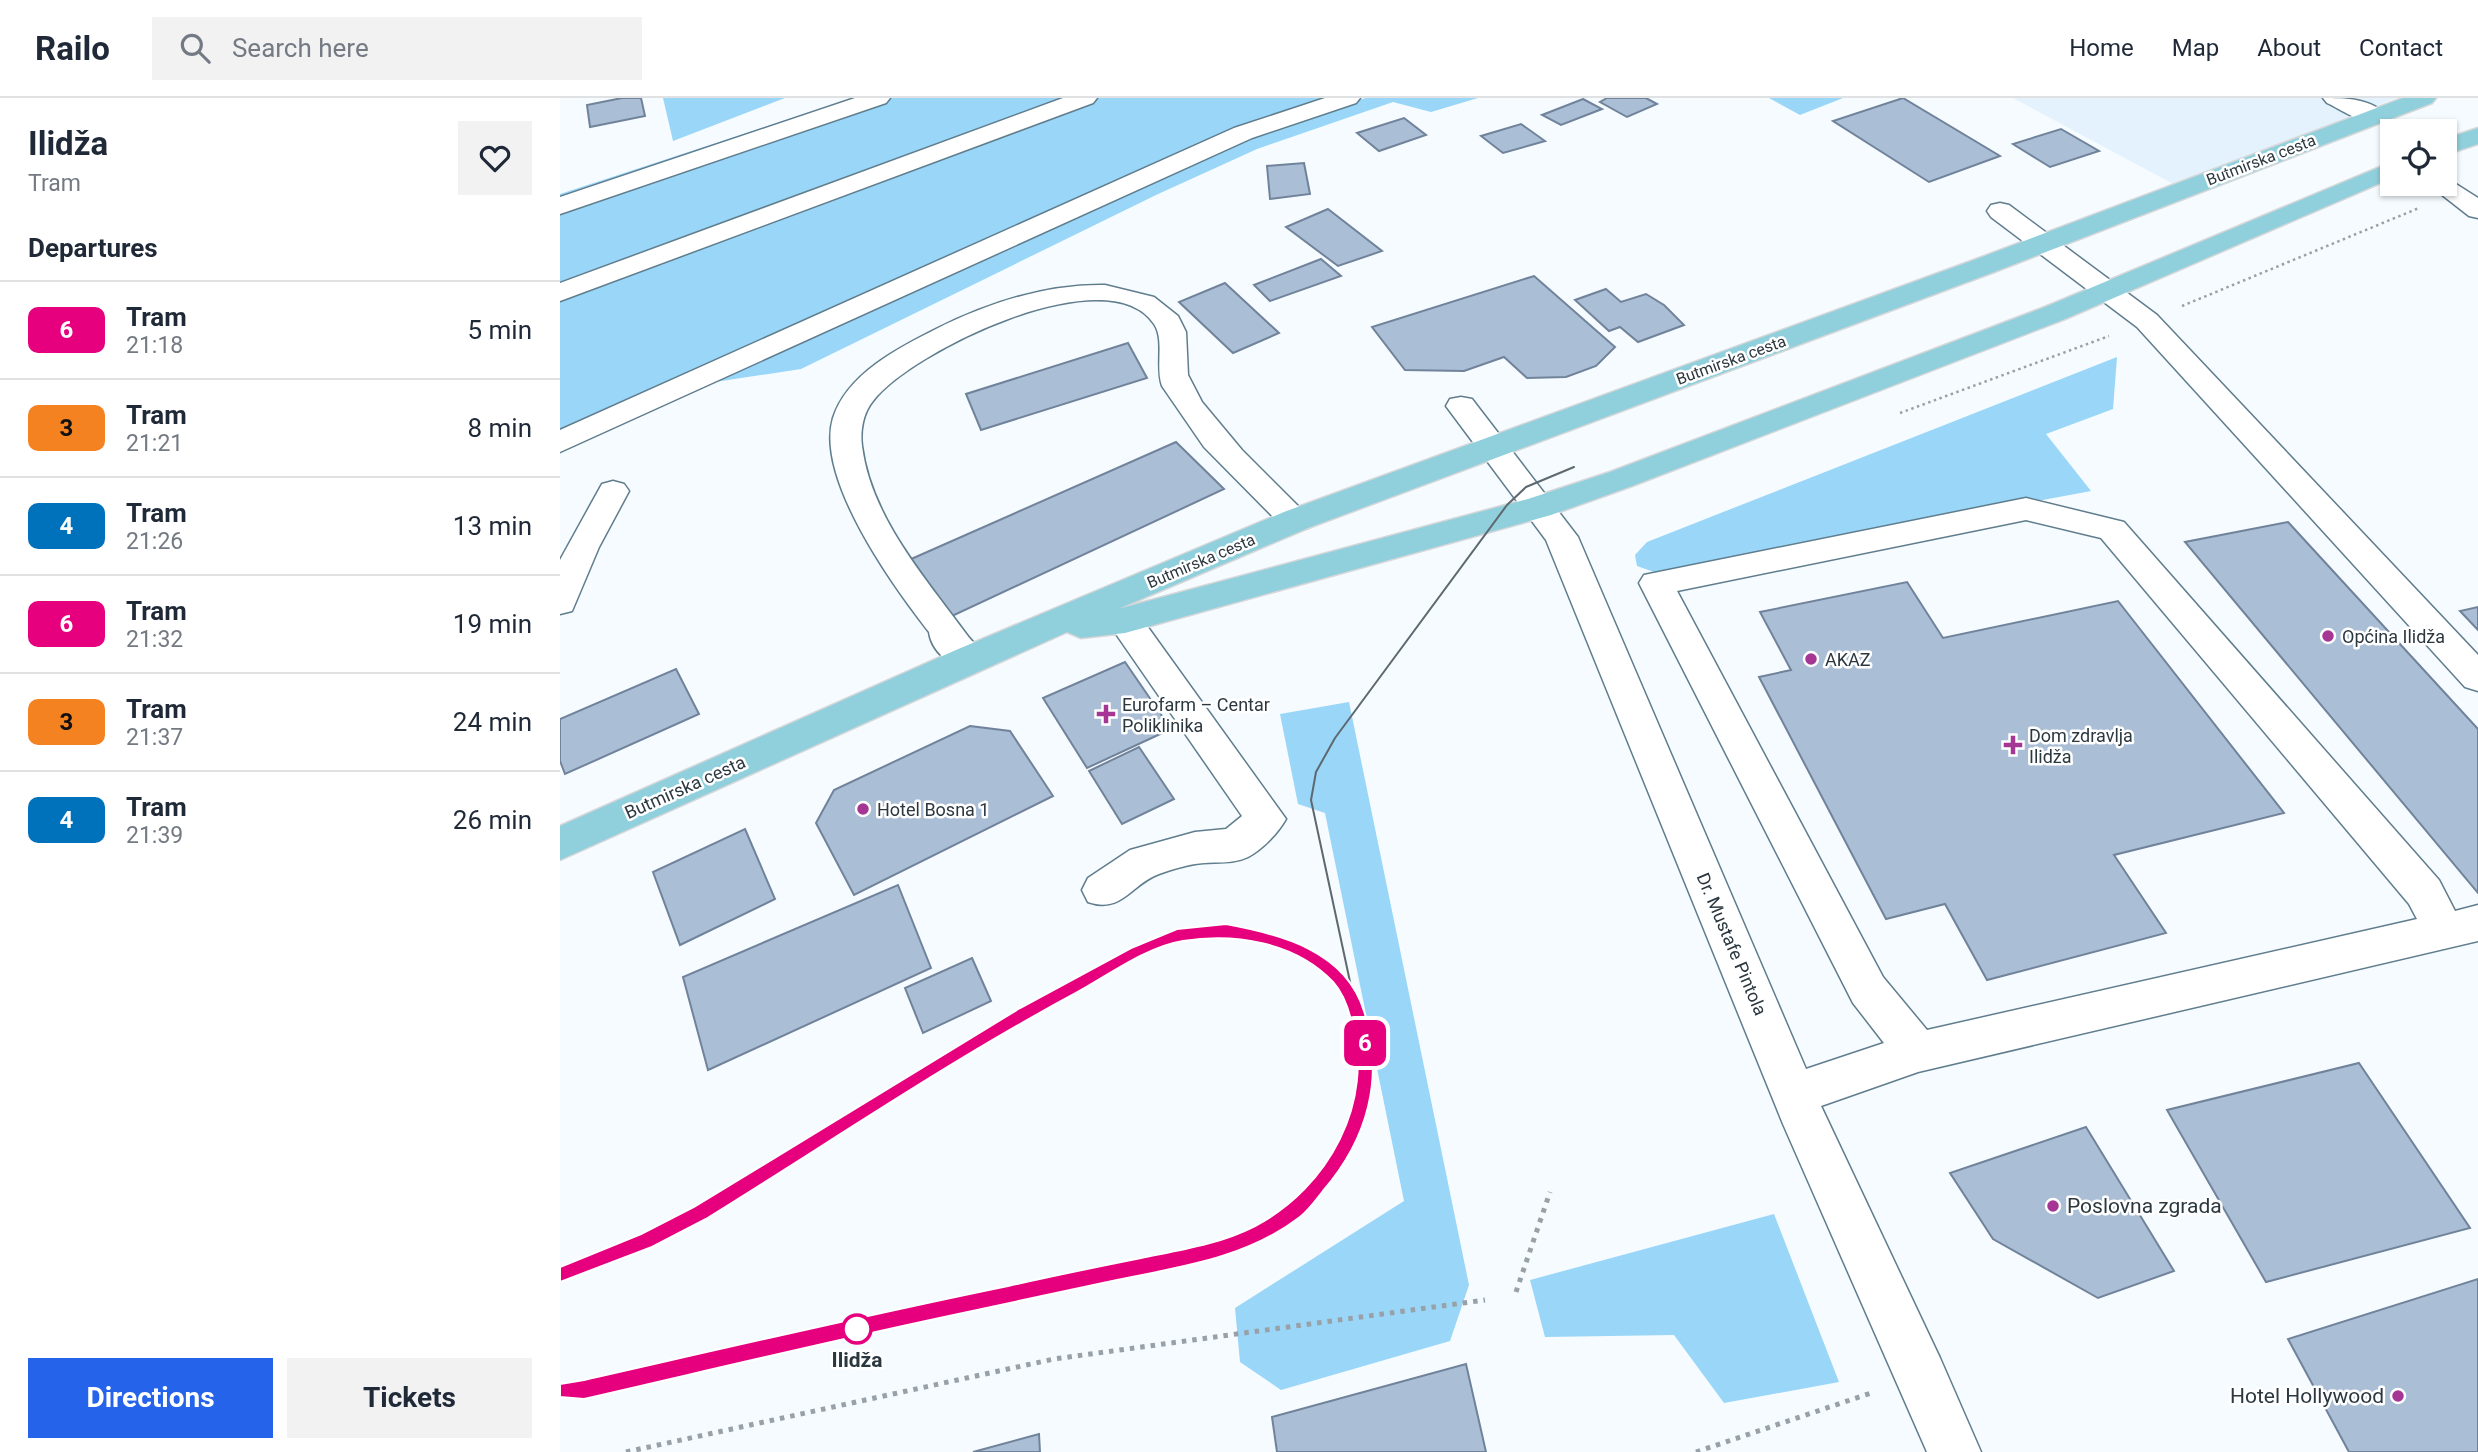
<!DOCTYPE html>
<meta charset="utf-8">
<style>
body{margin:0;font-family:Roboto,sans-serif;background:#f2f2f3;color:#1f2937;height:100vh;display:flex;flex-direction:column;font-size:26px;white-space:nowrap}
*{box-sizing:border-box;margin:0}
p{font-size:23px;color:#747a83}
.icon{flex:none;width:38px;height:38px;fill:none;stroke:currentColor;stroke-width:2;stroke-linecap:round;stroke-linejoin:round}
.map{position:relative;flex:1;overflow:hidden}
.details{display:flex;flex-direction:column;background:#fff;width:560px}
.details>*{flex:none}
.badge{padding:0 14px;border-radius:10px;font-size:24px;line-height:46px}
.controls{position:absolute;left:1820px;top:21px;display:grid;gap:14px}
.controls a{display:grid;place-items:center;width:77px;height:77px;border-radius:0px;background:#fff;box-shadow:0 2px 5px #0004;font-size:35px}
.map>.badge{position:absolute;translate:-50% -50%;box-shadow:0 0 0 4px #fff}
h2{padding:0 28px;font-size:26px;line-height:63px}
.round{display:grid;place-items:center;flex:none;width:74px;height:74px;border-radius:0px;background:#f2f2f3}
.head{display:flex;align-items:center;justify-content:space-between;height:119px;padding:0 28px}
h1{font-size:33px;font-weight:700;line-height:52px}
.cta{display:flex;gap:14px;margin-top:auto;padding:14px 28px}
.cta a{flex:1;height:80px;border-radius:0px;background:#2563eb;color:#fff;font-size:28px;font-weight:700;line-height:80px;text-align:center}
.cta a+a{background:#f2f2f3;color:#1f2937}
ul{padding:0;list-style:none}
li{display:flex;align-items:center;gap:21px;height:98px;padding:0 28px;border-top:2px solid #e0e1e3}
li div{flex:1}
li b{display:block;font-size:26px}
li em{font-style:normal}
li .badge{min-width:77px;font-weight:700;text-align:center}
header{display:flex;align-items:center;gap:42px;box-sizing:border-box;height:98px;padding:0 35px;background:#fff;border-bottom:2px solid #e0e1e3}
header strong{font-size:33px}
nav{display:flex;gap:38px;margin-inline-start:auto;font-size:24px}
.search{width:490px;height:63px;background:#f2f2f3;display:flex;align-items:center;gap:18px;box-sizing:border-box;padding:0 24px;border-radius:0px;color:#747a83;font-size:26px}
main{display:flex;flex:1;min-height:0}
.map>svg:first-child{display:block}
.built{fill:#e3f2fc}
.green{fill:#9ad6f8}
.building{fill:#aabed6;stroke:#70839a;stroke-width:2}
.lines{fill:none;stroke-linecap:round;stroke-linejoin:round}
.minor-casing{stroke:#607d8d;stroke-width:3}
.major-casing{stroke:#d5d7d9;stroke-width:3}
.path-far1{stroke:#98a1a7;stroke-width:2.5;stroke-dasharray:2.5 3.5;stroke-linecap:butt}
.path{stroke:#98a1a7;stroke-width:5;stroke-dasharray:4.5 6;stroke-linecap:butt}
.minor{fill:#fff;fill-rule:evenodd}
.major{fill:#90cfdc;fill-rule:evenodd}
.tram{stroke:#5e686f;stroke-width:2}
.line{fill:#e6007e;stroke:#fff;stroke-width:2}
.poi-dot{fill:#a53693;stroke:#fff;stroke-width:2.5}
.stop-dot{fill:#fff;stroke:#e6007e;stroke-width:3.5}
.labels{text-anchor:middle;dominant-baseline:central;stroke-width:5;stroke-linejoin:round;paint-order:stroke}
.far-street-label{font-size:16px;fill:#2c3840;stroke:#fff}
.poi-label{font-size:18px;fill:#2c3840;stroke:#fff;text-anchor:start}
.street-label{font-size:18px;fill:#2c3840;stroke:#fff}
.near-poi-label{font-size:21px;fill:#2c3840;stroke:#fff;text-anchor:start}
.near-stop-label{font-size:21px;font-weight:bold;fill:#2c3840;stroke:#fff}
</style>
<header>
<strong>Railo</strong>
<div class="search"><svg class="icon" aria-label="search" viewBox="0 0 24 24"><circle cx="10" cy="10" r="6"/><path d="M15 15l6 6"/></svg>Search here</div>
<nav><a>Home</a><a>Map</a><a>About</a><a>Contact</a></nav>
</header>
<main>
<section class="details">
<div class="head"><div><h1>Ilidža</h1><p>Tram</p></div><a class="round"><svg class="icon" aria-label="heart" viewBox="0 0 24 24"><path d="M12 20l-8-8c-3-5 5-10 8-4 3-6 11-1 8 4z"/></svg></a></div>
<h2>Departures</h2>
<ul>
<li><span class="badge" style="background:#e6007e;color:#fff">6</span><div><b>Tram</b><p>21:18</p></div><em>5 min</em></li>
<li><span class="badge" style="background:#f58220;color:#111">3</span><div><b>Tram</b><p>21:21</p></div><em>8 min</em></li>
<li><span class="badge" style="background:#0072bc;color:#fff">4</span><div><b>Tram</b><p>21:26</p></div><em>13 min</em></li>
<li><span class="badge" style="background:#e6007e;color:#fff">6</span><div><b>Tram</b><p>21:32</p></div><em>19 min</em></li>
<li><span class="badge" style="background:#f58220;color:#111">3</span><div><b>Tram</b><p>21:37</p></div><em>24 min</em></li>
<li><span class="badge" style="background:#0072bc;color:#fff">4</span><div><b>Tram</b><p>21:39</p></div><em>26 min</em></li>
</ul>
<div class="cta"><a>Directions</a><a>Tickets</a></div>
</section>
<div class="map">
<svg width="1918" height="1354" viewBox="0 0 1918 1354">
<rect width="100%" height="100%" fill="#f5fbff"/>
<!-- built -->
<polygon class="built" points="1453,0 1836,0 1617,88"/>
<!-- green -->
<g class="green">
<polygon points="103,0 225,0 113,43"/>
<polygon points="293,0 309,0 0,103 0,96"/>
<polygon points="330,0 514,0 0,189 0,112"/>
<polygon points="535,0 778,0 0,336 0,199"/>
<polygon points="806,0 918,0 871,14 833,4 697,51 596,97 241,271 155,284 0,354 0,348 615,71 761,12"/>
<polygon points="1209,0 1283,0 1240,17"/>
<polygon points="1557,259 1553,311 1486,336 1531,393 1094,474 1077,468 1075,457 1087,444"/>
<polygon points="789,604 909,1187 890,1243 721,1292 680,1264 675,1210 844,1103 765,715 738,706 720,616"/>
<polygon points="1214,1116 1279,1284 1164,1305 1114,1237 985,1239 970,1182"/>
</g>
<!-- building -->
<g class="building">
<polygon points="62,0 81,0 85,18 30,29 27,7"/>
<polygon points="1047,0 1086,0 1097,6 1067,19 1040,4"/>
<polygon points="1343,0 1440,58 1369,84 1273,23"/>
<polygon points="1023,1 1042,11 1001,27 982,17"/>
<polygon points="844,20 866,37 819,53 797,35"/>
<polygon points="961,26 985,43 943,55 921,38"/>
<polygon points="1501,31 1539,53 1490,69 1453,46"/>
<polygon points="744,65 750,96 710,101 707,68"/>
<polygon points="768,111 822,153 778,168 726,129"/>
<polygon points="761,161 781,178 710,203 694,187"/>
<polygon points="974,178 1055,249 1036,268 1006,279 967,280 944,259 904,273 845,272 812,229"/>
<polygon points="665,185 719,235 673,255 619,204"/>
<polygon points="1046,191 1061,204 1086,196 1104,207 1124,227 1078,244 1060,229 1049,233 1015,202"/>
<polygon points="568,245 587,280 421,332 406,296"/>
<polygon points="616,344 664,391 392,518 349,462"/>
<polygon points="1728,424 1918,631 1918,795 1625,444"/>
<polygon points="1347,484 1383,540 1558,503 1724,715 1554,757 1606,835 1427,882 1385,806 1326,821 1199,579 1231,572 1200,514"/>
<polygon points="1918,509 1918,532 1900,513"/>
<polygon points="565,564 611,631 527,670 483,600"/>
<polygon points="116,571 139,616 5,676 0,663 0,621"/>
<polygon points="410,628 450,633 493,698 294,797 256,725 274,692"/>
<polygon points="579,649 614,701 562,726 529,673"/>
<polygon points="185,731 215,801 120,847 93,774"/>
<polygon points="338,787 371,870 148,972 123,879"/>
<polygon points="412,860 431,903 363,935 345,890"/>
<polygon points="1799,965 1910,1130 1706,1184 1607,1012"/>
<polygon points="1526,1029 1614,1173 1538,1200 1433,1141 1390,1075"/>
<polygon points="1918,1181 1918,1354 1789,1354 1728,1241"/>
<polygon points="906,1266 926,1354 717,1354 712,1319"/>
<polygon points="479,1336 480,1354 413,1354"/>
</g>
<g class="lines">
<!-- minor casing -->
<g class="minor-casing">
<g id="minor">
<polygon points="295,0 330,0 326,5 0,116 0,99"/>
<polygon points="503,0 537,0 533,5 0,203 0,185"/>
<polygon points="765,0 800,0 796,5 692,40 0,354 0,332 674,30"/>
<path d="M1763,0C1784,0 1814,0 1827,19L1823,24C1805,29 1784,13 1767,5Z"/>
<polygon points="1885,79 1918,100 1918,120 1909,118 1868,86 1885,86"/>
<polygon points="1440,105 1449,107 1597,217 1918,557 1918,593 1905,589 1577,229 1431,119 1427,113 1431,107"/>
<path d="M545,187L594,199L618,218L626,234L628,277L642,304L682,352L752,422L748,430L736,433L724,430L644,349L602,288C595,269 605,242 594,226C548,157 350,254 313,303C303,315 300,333 302,348C311,420 367,482 407,537C413,545 421,551 427,561L422,570C400,577 372,557 369,534C333,488 255,380 273,320C287,276 338,250 376,231C428,205 486,186 545,187Z"/>
<path d="M901,299L912,301L1018,439L1246,971L1324,945L1293,905L1079,485L1084,477L1466,400L1564,424L1879,782L1895,813L1918,807V843L1358,974L1261,1008L1380,1260L1421,1354H1367L1223,1026L986,442L886,308L890,301ZM1466,422L1541,440L1849,806L1857,821L1367,932L1323,879L1117,493Z"/>
<polygon points="53,383 64,386 69,393 39,449 12,513 0,516 0,462 42,386"/>
<path d="M565,511L577,514L726,721C718,735 703,751 688,759C672,767 653,763 635,766C624,768 610,772 599,776C571,786 562,816 528,804L522,792L528,780L570,752L635,734L666,731L682,718L547,523L553,514Z"/>
</g>
</g>
<!-- major casing -->
<g class="major-casing">
<g id="major">
<polygon points="1843,0 1876,0 1872,5 1434,174 748,430 558,511 968,401 1050,374 1485,209 1832,64 1832,80 1505,221 1072,388 991,417 565,535 521,540 507,534 0,762 0,728 396,552 724,414 1414,162"/>
<polygon points="1918,30 1918,46 1885,57 1885,41"/>
</g>
</g>
<!-- path-far1 -->
<g class="path-far1">
<polyline points="1622,208 1859,110"/>
<polyline points="1340,315 1549,238"/>
</g>
<!-- path -->
<g class="path">
<polyline points="956,1194 990,1094"/>
<polyline points="66,1354 494,1261 925,1202"/>
<polyline points="1136,1354 1314,1294"/>
</g>
<!-- minor -->
<use href="#minor" class="minor"/>
<!-- major -->
<use href="#major" class="major"/>
<!-- tram -->
<g class="tram">
<polyline points="792,893 751,702 756,674 775,640 947,407 966,389 1014,369"/>
<polyline points="0,1175 86,1143 140,1115 465,914 576,854 617,838 666,832 712,840 750,859 779,880 795,907 805,941 806,988 795,1031 771,1072 736,1112 701,1134 652,1154 387,1209 24,1291 0,1293"/>
</g>
</g>
<!-- line -->
<path class="line" d="M666,826C721,836 786,853 804,913C825,979 808,1041 763,1093C756,1102 749,1112 740,1119C687,1160 621,1169 557,1182C501,1194 445,1206 389,1218C267,1244 146,1273 24,1301L0,1299V1286L24,1282C165,1250 306,1217 448,1188C492,1178 536,1169 581,1160C620,1152 660,1146 695,1128C768,1090 816,1003 791,922C788,910 782,894 773,884C735,844 675,835 623,843C586,849 549,877 516,895C389,963 269,1045 146,1121L92,1149L0,1184V1169L81,1136L134,1109L460,910L571,850L617,831Z"/>
<!-- markers -->
<g class="poi-dot">
<circle cx="1768" cy="538" r="7"/>
<circle cx="1251" cy="561" r="7"/>
<path d="M542.5 605.5h7v7h7v7h-7v7h-7v-7h-7v-7h7z"/>
<path d="M1449.5 636.5h7v7h7v7h-7v7h-7v-7h-7v-7h7z"/>
<circle cx="303" cy="711" r="7"/>
<circle cx="1493" cy="1108" r="7"/>
<circle cx="1838" cy="1298" r="7"/>
</g>
<circle class="stop-dot" cx="297" cy="1231" r="14"/>
<g class="labels">
<!-- far-street labels -->
<g class="far-street-label">
<text transform="translate(1701 62) rotate(-21)">Butmirska cesta</text>
<text transform="translate(1171 262) rotate(-20)">Butmirska cesta</text>
<text transform="translate(641 463) rotate(-23)">Butmirska cesta</text>
</g>
<!-- poi labels -->
<g class="poi-label">
<text x="1782" y="538">Općina Ilidža</text>
<text x="1265" y="561">AKAZ</text>
<text x="562" y="606">Eurofarm – Centar<tspan x="562" dy="21">Poliklinika</tspan></text>
<text x="1469" y="637">Dom zdravlja<tspan x="1469" dy="21">Ilidža</tspan></text>
<text x="317" y="711">Hotel Bosna 1</text>
</g>
<!-- street labels -->
<g class="street-label">
<text transform="translate(125 689) rotate(-24)">Butmirska cesta</text>
<text transform="translate(1172 846) rotate(67)">Dr. Mustafe Pintola</text>
</g>
<!-- near-poi labels -->
<g class="near-poi-label">
<text x="1507" y="1108">Poslovna zgrada</text>
<text x="1824" y="1298" text-anchor="end">Hotel Hollywood</text>
</g>
<!-- near-stop labels -->
<g class="near-stop-label">
<text x="297" y="1262">Ilidža</text>
</g>
</g>
</svg>
<div class="controls">
<a><svg class="icon" aria-label="locate" viewBox="0 0 24 24"><circle cx="12" cy="12" r="6"/><path d="M12 2v4M12 18v4M2 12h4M18 12h4"/></svg></a>
</div>
<b class="badge" style="left:805px;top:945px;background:#e6007e;color:#fff">6</b>
</div>
</main>
